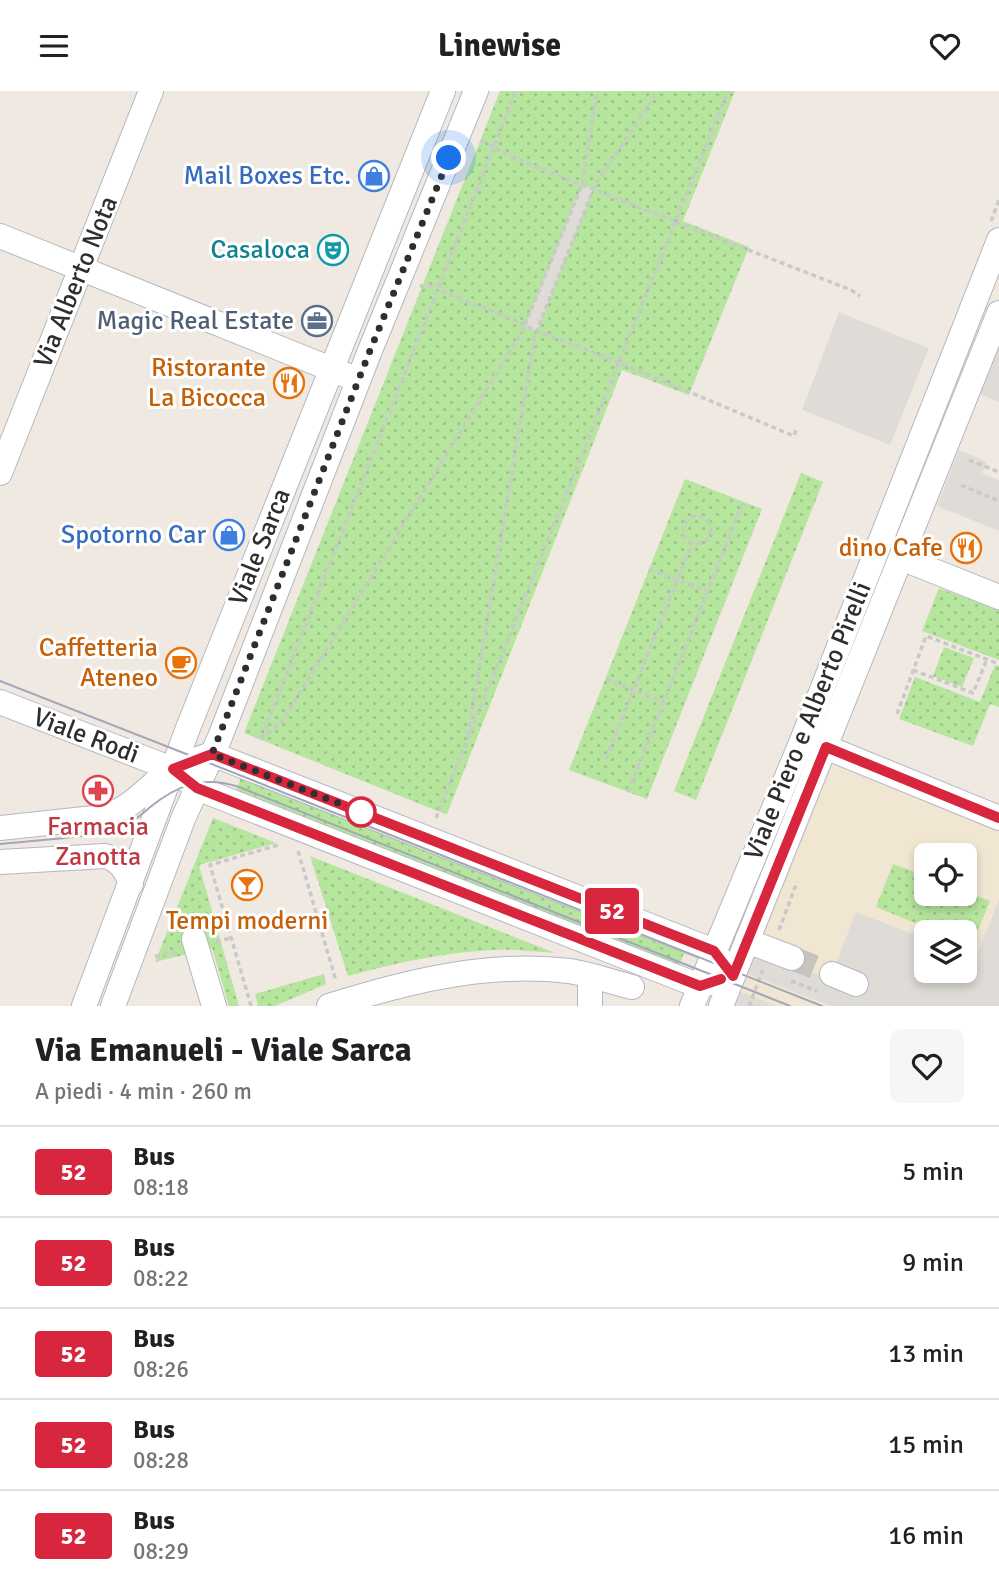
<!DOCTYPE html>
<html lang="it">
<meta charset="utf-8">
<style>
body{margin:0;font-family:Signika,sans-serif;background:#f6f6f6;color:#202124;height:100vh;display:flex;flex-direction:column;font-size:26px;white-space:nowrap}
*{box-sizing:border-box;margin:0}
p{font-size:23px;color:#757577}
.icon{flex:none;width:38px;height:38px;fill:none;stroke:currentColor;stroke-width:2;stroke-linecap:round;stroke-linejoin:round}
.map{position:relative;height:915px;overflow:hidden}
.details{display:flex;flex-direction:column;background:#fff;flex:1}
.details>*{flex:none}
.badge{padding:0 14px;border-radius:5px;font-size:24px;line-height:46px}
.buttons{position:absolute;left:914px;top:752px;display:grid;gap:14px}
.buttons a{display:grid;place-items:center;width:63px;height:63px;border-radius:10px;background:#fff;box-shadow:0 4px 10px #0003;font-size:35px}
.you{position:absolute;width:35px;height:35px;margin:-18px;border:5px solid #fff;border-radius:50%;background:#1a73e8;box-shadow:0 0 0 10px #1a73e833}
.map>.badge{position:absolute;translate:-50% -50%;box-shadow:0 0 0 4px #fff}
.round{display:grid;place-items:center;flex:none;width:74px;height:74px;border-radius:10px;background:#f6f6f6}
.head{display:flex;align-items:center;justify-content:space-between;height:119px;padding:0 35px}
h1{font-size:33px;font-weight:700;line-height:52px}
ul{padding:0;list-style:none}
li{display:flex;align-items:center;gap:21px;height:91px;padding:0 35px;border-top:2px solid #e0e0e0}
li div{flex:1}
li b{display:block;font-size:26px}
li em{font-style:normal}
li .badge{min-width:77px;font-weight:700;text-align:center}
header{display:flex;justify-content:space-between;align-items:center;height:91px;padding:0 35px;background:#fff;font-size:32px;font-weight:700}
.map>svg:first-child{display:block}
.education{fill:#f0e6d1;fill-rule:evenodd}
.grass{fill:url(#grass-dots)}
.plaza{fill:#dfdcd8}
.lines{fill:none;stroke-linecap:round;stroke-linejoin:round}
.minor-tunnel{stroke:#c8c4bd;stroke-width:24;stroke-dasharray:24 12;stroke-linecap:butt}
.minor-casing{stroke:#b4b7c1;stroke-width:26}
.path{stroke:#c9c9c9;stroke-width:3.5;stroke-dasharray:5 3.5;stroke-linecap:butt}
.minor{stroke:#fff;stroke-width:24}
.tram{stroke:#a3a6b8;stroke-width:2}
.line-casing{stroke:#fff;stroke-width:16}
.line{stroke:#d7263d;stroke-width:10}
.walk{stroke:#2e2e2e;stroke-width:7;stroke-dasharray:0 12.6}
.stop-dot{fill:#fff;stroke:#d7263d;stroke-width:3.5}
.labels{text-anchor:middle;dominant-baseline:central;stroke-width:6;stroke-linejoin:round;paint-order:stroke}
.shop-label{font-size:26px;fill:#366cbe;stroke:#fff;text-anchor:end}
.culture-label{font-size:26px;fill:#0d838f;stroke:#fff;text-anchor:end}
.street-label{font-size:26px;fill:#2e2e2e;stroke:#fff}
.service-label{font-size:26px;fill:#4e5e75;stroke:#fff;text-anchor:end}
.food-label{font-size:26px;fill:#c56008;stroke:#fff;text-anchor:end}
.health-label{font-size:26px;fill:#be3a42;stroke:#fff}
</style>
<header><svg class="icon" aria-label="menu" viewBox="0 0 24 24"><path d="M4 6h16M4 12h16M4 18h16"/></svg>Linewise<svg class="icon" aria-label="heart" viewBox="0 0 24 24"><path d="M12 20l-8-8c-3-5 5-10 8-4 3-6 11-1 8 4z"/></svg></header>
<div class="map">
<svg width="999" height="915" viewBox="0 0 999 915">
<defs>
<pattern id="grass-dots" width="8" height="8" patternUnits="userSpaceOnUse" patternTransform="scale(1.75)"><rect width="8" height="8" fill="#b6e59e"/><path d="M2 2h.1M6 6h.1" fill="none" stroke="#9dc588" stroke-width="1.8" stroke-linecap="round"/></pattern>
</defs>
<rect width="100%" height="100%" fill="#efe9e1"/>
<!-- education -->
<path class="education" d="M841,677L999,741V915H731L825,682ZM926,765H964V803H926ZM926,842H964V880H926Z"/>
<!-- grass -->
<g class="grass">
<polygon points="500,0 735,0 683,130 749,156 689,304 622,279 447,723 445,723 244,642"/>
<polygon points="801,382 823,391 696,709 674,700"/>
<polygon points="685,388 762,418 647,708 569,679"/>
<polygon points="939,497 999,519 999,569 922,540"/>
<polygon points="944,556 974,567 962,596 933,585"/>
<polygon points="995,574 999,575 999,616 990,613 973,655 899,628 915,586 980,611"/>
<polygon points="244,680 687,855 678,877 235,701"/>
<polygon points="213,727 276,752 199,774 239,915 229,915 212,857 155,871"/>
<path d="M310,765L555,862C535,861 514,858 494,859C444,861 396,872 348,885Z"/>
<polygon points="893,773 926,785 926,803 964,803 964,800 990,810 972,854 964,851 964,842 940,842 876,816"/>
<polygon points="324,883 326,893 275,915 258,915 255,903"/>
</g>
<!-- plaza -->
<g class="plaza">
<polygon points="582,94 593,98 537,240 525,235"/>
<polygon points="839,221 929,257 890,354 802,319"/>
<polygon points="999,256 999,311 980,303"/>
<polygon points="959,359 987,371 982,382 999,389 999,440 937,415"/>
<polygon points="999,808 999,915 831,915 745,882 754,859 830,888 856,821 926,848 926,880 964,880 964,863 976,867"/>
<polygon points="738,900 777,915 732,915"/>
</g>
<g class="lines">
<!-- minor-tunnel -->
<polyline class="minor-tunnel" points="792,867 832,883"/>
<!-- minor casing -->
<g class="minor-casing">
<g id="minor">
<polyline points="0,145 346,284"/>
<polyline points="0,382 151,0"/>
<polyline points="901,467 999,506"/>
<polyline points="0,611 172,678 197,697 679,887 700,895 715,890"/>
<polyline points="813,651 999,727"/>
<path d="M0,737L103,726C135,716 145,697 171,679C182,672 199,668 212,663L714,860L733,885"/>
<path d="M0,771L105,765C119,769 126,779 131,793"/>
<polyline points="194,848 214,915"/>
<polyline points="747,850 792,867"/>
<polyline points="832,883 856,893"/>
<polyline points="590,885 590,915"/>
<polyline points="84,915 188,637 443,0"/>
<polyline points="113,915 183,728 220,646 369,262 476,0"/>
<path d="M329,915C405,891 488,870 569,880C590,883 611,891 632,896"/>
<polyline points="692,915 803,647 999,149"/>
<polyline points="721,915 999,222"/>
</g>
</g>
<!-- path -->
<g class="path">
<polyline points="481,49 511,66 851,199 860,205"/>
<polyline points="991,130 999,109"/>
<polyline points="420,194 423,196 439,194 446,202 520,231 525,235 618,271 794,345 796,339"/>
<polyline points="969,369 999,381"/>
<polyline points="961,394 999,410"/>
<circle cx="697" cy="439" r="14"/>
<polyline points="649,478 708,501"/>
<polyline points="913,579 973,602 987,568"/>
<polyline points="606,588 664,611"/>
<polyline points="897,623 926,545 999,573"/>
<polyline points="468,644 535,244 595,94 658,0"/>
<polyline points="261,647 516,0"/>
<polyline points="260,648 282,631 523,239 582,94 597,0"/>
<polyline points="606,668 692,452"/>
<polyline points="628,701 743,411"/>
<polyline points="436,727 728,0"/>
<polyline points="298,760 336,890"/>
<polyline points="779,839 797,791"/>
<polyline points="216,851 231,847"/>
<polyline points="964,855 979,860"/>
<polyline points="155,865 158,865 175,861"/>
<polyline points="791,890 817,900"/>
<polyline points="251,915 210,774 278,754"/>
<polyline points="749,915 763,879"/>
<polyline points="759,915 760,915"/>
</g>
<!-- minor -->
<use href="#minor" class="minor"/>
<!-- tram -->
<g class="tram">
<polyline points="0,590 199,668 822,915"/>
<path d="M0,753C22,751 43,749 65,747C81,745 97,745 113,740C127,736 138,727 149,717C177,694 203,684 239,696L790,915"/>
</g>
</g>
<g class="lines">
<!-- line casing -->
<g class="line-casing">
<polyline id="line" points="721,888 700,895 197,697 173,678 212,663 714,860 733,885 826,656 999,727"/>
</g>
<!-- line -->
<use href="#line" class="line"/>
<!-- walk -->
<polyline class="walk" points="361,721 212,663 369,262 449,67"/>
</g>
<!-- icons -->
<defs>
<g id="shop-ring" transform="scale(1.575)"><circle r="9.5" fill="#fff" stroke="#3f7fe0" stroke-width="1.5"/><path d="M-5-2.5h2.3a2.7 3.5 0 0 1 5.4 0H5L5.5 6h-11ZM-1.5-2.5h3a1.5 2.3 0 0 0-3 0Z" fill="#3f7fe0"/></g>
<g id="theatre-ring" transform="scale(1.575)"><circle r="9.5" fill="#fff" stroke="#0f9aa8" stroke-width="1.5"/><path d="M-5-5.5Q0-4 5-5.5V0Q5 5 0 6Q-5 5-5 0ZM-3.3-2.5H-1v1.5H-3.3ZM1-2.5H3.3v1.5H1ZM-2.8 1Q0 5.5 2.8 1Z" fill="#0f9aa8"/></g>
<g id="office-ring" transform="scale(1.575)"><circle r="9.5" fill="#fff" stroke="#5c6f8a" stroke-width="1.5"/><path d="M-6-3h4V-5.5h4V-3h4V5H-6ZM-1-4.5V-3h2v-1.5ZM-6 0V1H6V0Z" fill="#5c6f8a"/></g>
<g id="restaurant-ring" transform="scale(1.575)"><circle r="9.5" fill="#fff" stroke="#e8710a" stroke-width="1.5"/><path d="M-5-6h1v4h1v-4h1v4h1v-4h1v5L-1.5 .5V6h-2V.5L-5-1ZM5-6V6H3V1.5H1.5Q1.5-4 5-6Z" fill="#e8710a"/></g>
<g id="cafe-ring" transform="scale(1.575)"><circle r="9.5" fill="#fff" stroke="#e8710a" stroke-width="1.5"/><path d="M-5.5-4.5H6V0H3Q3 3.5 0 3.5H-2.5Q-5.5 3.5-5.5 0ZM3-3.2v2h1.7v-2ZM-6 4.5H4V6H-6Z" fill="#e8710a"/></g>
<g id="pharmacy-ring" transform="scale(1.575)"><circle r="9.5" fill="#fff" stroke="#e0444e" stroke-width="1.5"/><path d="M-2-6h4v4h4v4h-4v4h-4v-4h-4v-4h4Z" fill="#e0444e"/></g>
<g id="bar-ring" transform="scale(1.575)"><circle r="9.5" fill="#fff" stroke="#e8710a" stroke-width="1.5"/><path d="M-6-5H6L.8 .8V4.5H3.5V6h-7V4.5H-.8V.8Z" fill="#e8710a"/></g>
</defs>
<g fill-rule="evenodd">
<use href="#shop-ring" x="374" y="85"/>
<use href="#theatre-ring" x="333" y="159"/>
<use href="#office-ring" x="317" y="230"/>
<use href="#restaurant-ring" x="289" y="292"/>
<use href="#shop-ring" x="229" y="444"/>
<use href="#restaurant-ring" x="966" y="457"/>
<use href="#cafe-ring" x="181" y="572"/>
<use href="#pharmacy-ring" x="98" y="700"/>
<use href="#bar-ring" x="247" y="794"/>
</g>
<!-- markers -->
<circle class="stop-dot" cx="361" cy="721" r="14"/>
<g class="labels">
<!-- shop labels -->
<g class="shop-label">
<text x="351" y="85">Mail Boxes Etc.</text>
<text x="206" y="444">Spotorno Car</text>
</g>
<!-- culture labels -->
<g class="culture-label">
<text x="310" y="159">Casaloca</text>
</g>
<!-- street labels -->
<g class="street-label">
<text transform="translate(76 191) rotate(-68)">Via Alberto Nota</text>
<text transform="translate(260 456) rotate(-68)">Viale Sarca</text>
<text transform="translate(808 630) rotate(-68)">Viale Piero e Alberto Pirelli</text>
<text transform="translate(86 645) rotate(21)">Viale Rodi</text>
</g>
<!-- service labels -->
<g class="service-label">
<text x="294" y="230">Magic Real Estate</text>
</g>
<!-- food labels -->
<g class="food-label">
<text x="266" y="277">Ristorante<tspan x="266" dy="30">La Bicocca</tspan></text>
<text x="943" y="457">dino Cafe</text>
<text x="158" y="557">Caffetteria<tspan x="158" dy="30">Ateneo</tspan></text>
<text x="247" y="830" text-anchor="middle">Tempi moderni</text>
</g>
<!-- health labels -->
<g class="health-label">
<text x="98" y="736">Farmacia<tspan x="98" dy="30">Zanotta</tspan></text>
</g>
</g>
</svg>
<div class="buttons">
<a><svg class="icon" aria-label="locate" viewBox="0 0 24 24"><circle cx="12" cy="12" r="6"/><path d="M12 2v4M12 18v4M2 12h4M18 12h4"/></svg></a>
<a><svg class="icon" aria-label="layers" viewBox="0 0 24 24"><path d="M12 4l9 5-9 5-9-5zM3 14l9 5 9-5"/></svg></a>
</div>
<div class="you" style="left:449px;top:67px"></div>
<b class="badge" style="left:612px;top:820px;background:#d7263d;color:#fff">52</b>
</div>
<section class="details">
<div class="head"><div><h1>Via Emanueli - Viale Sarca</h1><p>A piedi · 4 min · 260 m</p></div><a class="round"><svg class="icon" aria-label="heart" viewBox="0 0 24 24"><path d="M12 20l-8-8c-3-5 5-10 8-4 3-6 11-1 8 4z"/></svg></a></div>
<ul>
<li><span class="badge" style="background:#d7263d;color:#fff">52</span><div><b>Bus</b><p>08:18</p></div><em>5 min</em></li>
<li><span class="badge" style="background:#d7263d;color:#fff">52</span><div><b>Bus</b><p>08:22</p></div><em>9 min</em></li>
<li><span class="badge" style="background:#d7263d;color:#fff">52</span><div><b>Bus</b><p>08:26</p></div><em>13 min</em></li>
<li><span class="badge" style="background:#d7263d;color:#fff">52</span><div><b>Bus</b><p>08:28</p></div><em>15 min</em></li>
<li><span class="badge" style="background:#d7263d;color:#fff">52</span><div><b>Bus</b><p>08:29</p></div><em>16 min</em></li>
</ul>
</section>
